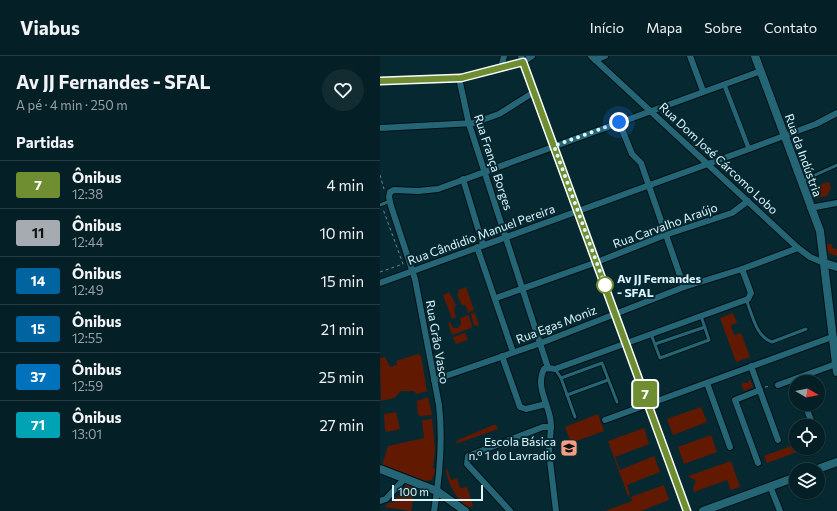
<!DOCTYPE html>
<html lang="pt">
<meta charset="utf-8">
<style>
body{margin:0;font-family:Commissioner,sans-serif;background:#122c32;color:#f1f3f6;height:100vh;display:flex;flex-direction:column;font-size:15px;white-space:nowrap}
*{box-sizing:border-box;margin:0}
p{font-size:13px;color:#97a2a7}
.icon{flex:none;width:22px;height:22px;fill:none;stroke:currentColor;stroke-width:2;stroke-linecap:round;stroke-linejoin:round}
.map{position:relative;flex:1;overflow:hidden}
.sheet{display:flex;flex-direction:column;background:#041f25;width:380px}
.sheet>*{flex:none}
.badge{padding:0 8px;border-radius:3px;font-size:14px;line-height:26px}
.needle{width:26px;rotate:99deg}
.buttons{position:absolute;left:409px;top:319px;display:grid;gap:8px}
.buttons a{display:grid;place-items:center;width:36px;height:36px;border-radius:50%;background:#041f25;box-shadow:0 1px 3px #0004,0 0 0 1px #253d42;font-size:20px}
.scale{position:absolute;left:12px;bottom:10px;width:91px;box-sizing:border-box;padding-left:4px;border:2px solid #ddf6fe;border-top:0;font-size:11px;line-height:14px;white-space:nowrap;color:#ddf6fe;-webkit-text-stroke:3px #062931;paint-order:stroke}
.you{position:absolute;width:20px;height:20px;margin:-10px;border:3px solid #fff;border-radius:50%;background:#1a73e8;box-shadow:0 0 0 6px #1a73e833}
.map>.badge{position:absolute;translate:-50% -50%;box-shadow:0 0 0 2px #fff}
h2{padding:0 16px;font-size:15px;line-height:36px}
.round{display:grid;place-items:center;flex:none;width:42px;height:42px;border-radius:21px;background:#122c32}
.head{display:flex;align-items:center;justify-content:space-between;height:68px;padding:0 16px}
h1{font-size:19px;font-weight:700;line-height:30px}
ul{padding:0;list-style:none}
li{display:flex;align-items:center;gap:12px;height:48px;padding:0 16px;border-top:1px solid #253d42}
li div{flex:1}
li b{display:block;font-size:15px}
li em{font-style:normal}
li .badge{min-width:44px;font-weight:700;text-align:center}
header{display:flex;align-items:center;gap:24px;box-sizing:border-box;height:56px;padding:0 20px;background:#041f25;border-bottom:1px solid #253d42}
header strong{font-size:19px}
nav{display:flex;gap:22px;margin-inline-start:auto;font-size:14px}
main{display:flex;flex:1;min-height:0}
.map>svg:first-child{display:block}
.green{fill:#621902}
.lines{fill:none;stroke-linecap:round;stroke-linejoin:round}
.service-casing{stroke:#001015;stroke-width:5}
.pedestrian-casing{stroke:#001015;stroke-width:6}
.minor-casing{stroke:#001015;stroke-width:8}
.tertiary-casing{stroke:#001015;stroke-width:10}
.path{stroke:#66858d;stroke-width:1;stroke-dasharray:3 3;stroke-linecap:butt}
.service{stroke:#256676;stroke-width:3}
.pedestrian{stroke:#256676;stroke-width:4.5}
.minor{stroke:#256676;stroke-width:6}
.tertiary{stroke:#256676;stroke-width:8}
.line-casing{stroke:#fff;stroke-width:9}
.line{stroke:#6e8e31;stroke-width:6}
.walk{stroke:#ddf6fe;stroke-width:4;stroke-dasharray:0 7.2}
.stop-dot{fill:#fff;stroke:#6e8e31;stroke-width:2}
.labels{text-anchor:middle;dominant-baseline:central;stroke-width:4;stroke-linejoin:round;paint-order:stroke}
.street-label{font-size:12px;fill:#ddf6fe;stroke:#062931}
.stop-label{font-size:12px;font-weight:bold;fill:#ddf6fe;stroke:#062931;text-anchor:start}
.poi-label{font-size:12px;fill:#ddf6fe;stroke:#062931;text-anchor:end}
</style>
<header>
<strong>Viabus</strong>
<nav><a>Início</a><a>Mapa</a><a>Sobre</a><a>Contato</a></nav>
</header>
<main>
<section class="sheet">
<div class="head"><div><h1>Av JJ Fernandes - SFAL</h1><p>A pé · 4 min · 250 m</p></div><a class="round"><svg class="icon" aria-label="heart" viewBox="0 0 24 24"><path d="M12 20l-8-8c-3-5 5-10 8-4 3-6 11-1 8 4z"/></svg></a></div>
<h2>Partidas</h2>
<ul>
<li><span class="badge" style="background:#6e8e31;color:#fff">7</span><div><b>Ônibus</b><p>12:38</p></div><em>4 min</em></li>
<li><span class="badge" style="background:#a5abb0;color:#111">11</span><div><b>Ônibus</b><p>12:44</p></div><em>10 min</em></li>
<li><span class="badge" style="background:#0064a0;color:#fff">14</span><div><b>Ônibus</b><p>12:49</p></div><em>15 min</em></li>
<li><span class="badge" style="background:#0064a0;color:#fff">15</span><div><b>Ônibus</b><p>12:55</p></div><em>21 min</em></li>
<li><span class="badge" style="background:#0072bc;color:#fff">37</span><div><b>Ônibus</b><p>12:59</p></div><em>25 min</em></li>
<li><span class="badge" style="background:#00a3b4;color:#fff">71</span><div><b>Ônibus</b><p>13:01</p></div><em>27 min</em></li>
</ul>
</section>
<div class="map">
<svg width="457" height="455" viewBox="0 0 457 455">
<rect width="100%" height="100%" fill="#062931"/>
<!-- green -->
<g class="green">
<polygon points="449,126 451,132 447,140 437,142 433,131"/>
<polygon points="446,188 452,188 452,192 457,193 457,200 448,197"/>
<polygon points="86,231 94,254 88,257 86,250 81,248 77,238 79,237 78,234"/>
<polygon points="69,236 76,249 74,254 76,261 72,263 63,239"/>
<polygon points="95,257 99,269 97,270 94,269 91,258"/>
<polygon points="353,257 357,267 351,269 354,279 361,277 370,301 356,306 340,262"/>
<polygon points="89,259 92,270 91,272 72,279 68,267 70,266 73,272 78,272 81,268 80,262"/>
<polygon points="85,277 88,284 76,288 73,281"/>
<polygon points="38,298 41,300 47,335 37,338 33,335 21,335 14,342 1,345 0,302 5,301 10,311 17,309 16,305"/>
<polygon points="370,323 373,331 364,335 361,327 368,327"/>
<polygon points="48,341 52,359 41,360 38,359 37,345"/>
<polygon points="321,351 327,366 293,379 287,363"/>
<polygon points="16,356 20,373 7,376 5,374 4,358"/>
<polygon points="218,358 224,375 191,387 185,371"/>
<polygon points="52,363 55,393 53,412 56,413 52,424 45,425 2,409 8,390 44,382 42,364"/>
<polygon points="113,369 116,369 118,373 76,388 78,384"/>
<polygon points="264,372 269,388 235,401 240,414 274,400 280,416 247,429 250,439 248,440 228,385"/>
<polygon points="331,379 337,396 304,408 298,391"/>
<polygon points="416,388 416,392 428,392 387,407 384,400"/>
<polygon points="351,405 360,431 351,434 347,424 314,436 313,432 316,425 308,420"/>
<path d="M66,413H67L71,424L77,422L80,432L87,431L93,450L87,452C77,442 67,428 66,413Z"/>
<polygon points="27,428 35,431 31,455 5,451 8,447 13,447"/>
<polygon points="284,429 289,444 261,455 225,455 252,445 251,441"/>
</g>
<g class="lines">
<!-- service casing -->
<g class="service-casing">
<g id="service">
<polyline points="422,125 457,109"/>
<polyline points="0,149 10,145"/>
<path d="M366,243C372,258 376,281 392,286L426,273"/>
<polyline points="271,278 280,302 329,284 321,260"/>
<polyline points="275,288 325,271"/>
<polyline points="175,313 181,322 195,361"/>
<polyline points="181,322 222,307 237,346"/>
<polyline points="187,339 228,324"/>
</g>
</g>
<!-- pedestrian casing -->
<g class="pedestrian-casing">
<polyline id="pedestrian" points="344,28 369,93"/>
</g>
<!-- minor casing -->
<g class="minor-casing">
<g id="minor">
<polyline points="141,0 307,455"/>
<polyline points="211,0 418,192 430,201 444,207"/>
<polyline points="310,0 323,35"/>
<polyline points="215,4 225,0"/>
<polyline points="121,12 124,0"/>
<polyline points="79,22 89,68 168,312"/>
<polyline points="0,25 81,22 130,10 143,6 152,0"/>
<polyline points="239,66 252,98 261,107 304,231"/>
<polyline points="0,72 94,67 119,58 154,36"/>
<polyline points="83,123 103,189"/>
<polyline points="430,152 457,147"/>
<polyline points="97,191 133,296"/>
<polyline points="0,227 369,93 436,68 457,57"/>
<polyline points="116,242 217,206 285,179 352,157 368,145"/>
<polyline points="122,300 140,351 146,353 166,348"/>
<polyline points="371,310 398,384"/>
<polyline points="54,324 161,287 304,231 362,213 418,192"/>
<polyline points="327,327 350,391"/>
<polyline points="398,329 456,308"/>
<polyline points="425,348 433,370"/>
<polyline points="225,364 452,281"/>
<path d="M171,371C172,351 154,333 164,313L168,312L175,313L368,243L371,237L362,213"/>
<polyline points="438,383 439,386"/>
<polyline points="378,407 355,344 380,334"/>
<polyline points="390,430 400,455"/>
<polyline points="0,445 6,443 25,422"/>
<path d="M54,455C60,419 63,385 59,349L35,223L11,150L9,141L10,136L14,134L38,135L58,133L381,15"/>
<polyline points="130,455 87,408 88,400 163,371 171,371 169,396 176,455"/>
</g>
</g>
<!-- tertiary casing -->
<g class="tertiary-casing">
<g id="tertiary">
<polyline points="375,0 440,175 457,316"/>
<polyline points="444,207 457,211"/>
<polyline points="0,413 57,435 85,455"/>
<polyline points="435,414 457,406"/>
<polyline points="323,455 416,421"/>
</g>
</g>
<!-- path -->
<g class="path">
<polyline points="0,119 4,133"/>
<polyline points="0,216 23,208 3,153"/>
<polyline points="385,331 391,330"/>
</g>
<!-- service -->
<use href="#service" class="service"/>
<!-- pedestrian -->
<use href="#pedestrian" class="pedestrian"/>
<!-- minor -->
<use href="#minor" class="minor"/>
<!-- tertiary -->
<use href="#tertiary" class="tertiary"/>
</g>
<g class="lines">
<!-- line casing -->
<g class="line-casing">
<polyline id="line" points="0,25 81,22 143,6 307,455"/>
</g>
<!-- line -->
<use href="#line" class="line"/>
<!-- walk -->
<polyline class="walk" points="225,229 226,232 174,90 239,66"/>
</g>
<!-- icons -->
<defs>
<g id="school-square" transform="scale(0.9)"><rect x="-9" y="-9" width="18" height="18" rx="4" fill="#f39f86" stroke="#062931"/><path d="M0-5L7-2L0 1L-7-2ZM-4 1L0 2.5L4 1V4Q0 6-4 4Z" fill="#111"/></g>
</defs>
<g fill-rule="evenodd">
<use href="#school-square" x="189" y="392"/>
</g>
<!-- markers -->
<circle class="stop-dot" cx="225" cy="229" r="8"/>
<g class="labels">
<!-- street labels -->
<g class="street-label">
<text transform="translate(424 99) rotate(70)">Rua da Indústria</text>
<text transform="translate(339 102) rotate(43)">Rua Dom José Cárcomo Lobo</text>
<text transform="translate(114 106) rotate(72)">Rua França Borges</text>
<text transform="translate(285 169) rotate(-20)">Rua Carvalho Araújo</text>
<text transform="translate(101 178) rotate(-20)">Rua Cândidio Manuel Pereira</text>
<text transform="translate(176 268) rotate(-21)">Rua Egas Moniz</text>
<text transform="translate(58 286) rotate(80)">Rua Grão Vasco</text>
</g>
<!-- stop labels -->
<g class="stop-label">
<text x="237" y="222">Av JJ Fernandes<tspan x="237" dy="14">- SFAL</tspan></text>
</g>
<!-- poi labels -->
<g class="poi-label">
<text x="176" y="385">Escola Básica<tspan x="176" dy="14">n.º 1 do Lavradio</tspan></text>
</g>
</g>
</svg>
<div class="buttons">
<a><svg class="needle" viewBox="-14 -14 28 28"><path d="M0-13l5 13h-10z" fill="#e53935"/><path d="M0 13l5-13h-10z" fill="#97a2a7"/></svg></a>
<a><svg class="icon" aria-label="locate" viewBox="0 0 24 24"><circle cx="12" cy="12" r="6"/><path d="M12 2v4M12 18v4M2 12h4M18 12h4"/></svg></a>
<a><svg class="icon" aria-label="layers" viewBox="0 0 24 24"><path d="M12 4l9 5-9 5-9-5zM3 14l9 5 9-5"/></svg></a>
</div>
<div class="scale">100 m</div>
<div class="you" style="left:239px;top:66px"></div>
<b class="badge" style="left:265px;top:338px;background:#6e8e31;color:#fff">7</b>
</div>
</main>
